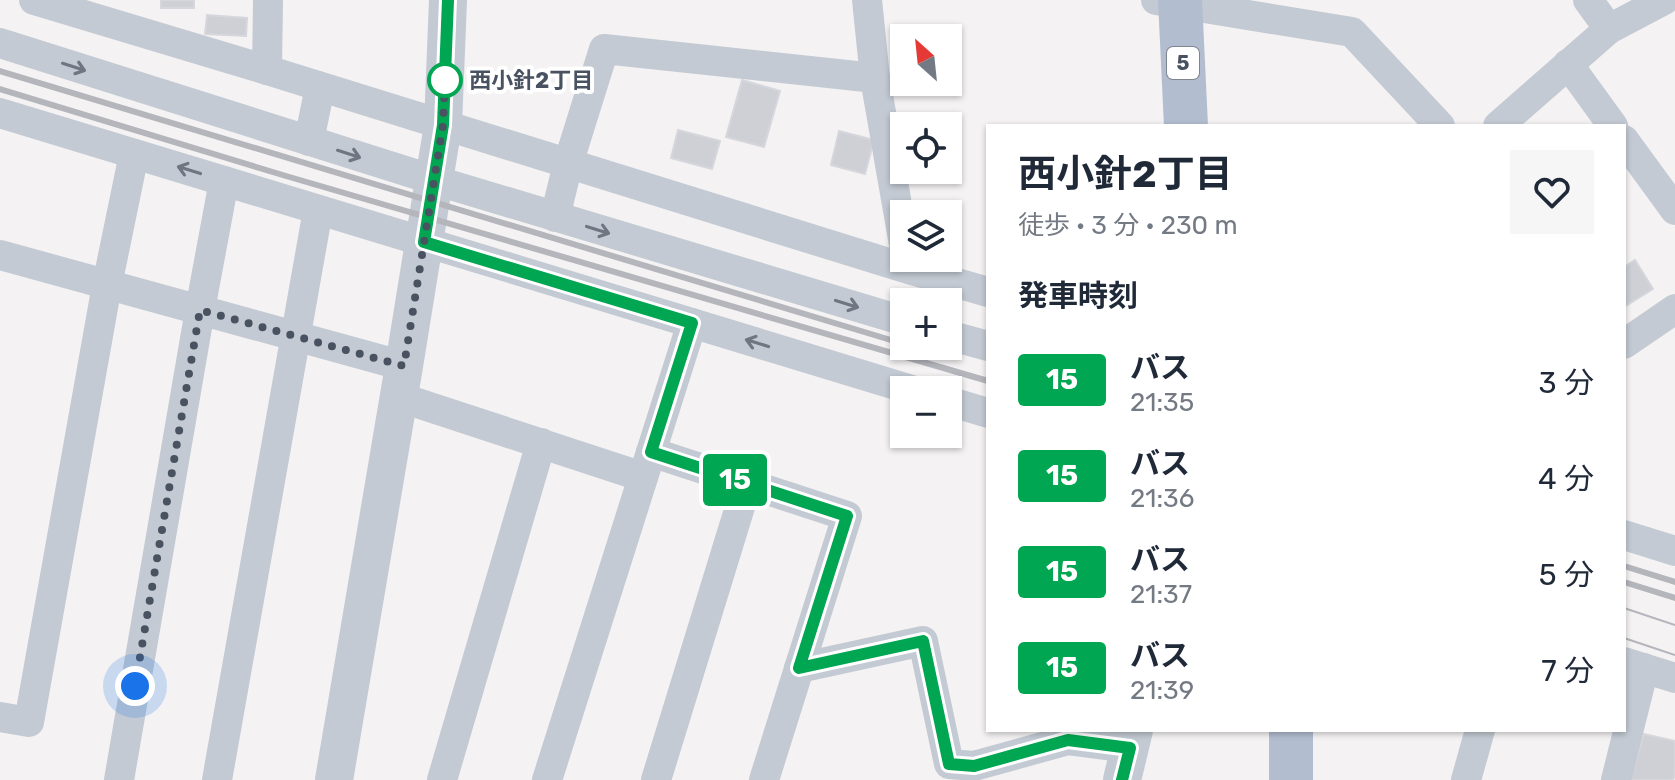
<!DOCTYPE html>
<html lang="ja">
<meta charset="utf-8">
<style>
body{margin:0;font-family:Rubik,"Noto Sans JP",sans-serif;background:#f6f6f7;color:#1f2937;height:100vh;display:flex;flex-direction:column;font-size:30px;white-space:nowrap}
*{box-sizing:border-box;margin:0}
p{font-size:26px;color:#747a83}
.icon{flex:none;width:44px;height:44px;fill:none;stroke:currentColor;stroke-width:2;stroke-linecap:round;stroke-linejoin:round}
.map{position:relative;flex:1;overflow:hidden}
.side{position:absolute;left:986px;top:124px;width:640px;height:608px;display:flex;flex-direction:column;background:#fff;border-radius:0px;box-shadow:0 2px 6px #0004}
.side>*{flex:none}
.badge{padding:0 16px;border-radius:6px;font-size:28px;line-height:52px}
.needle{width:52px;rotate:333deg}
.fabs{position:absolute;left:890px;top:24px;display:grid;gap:16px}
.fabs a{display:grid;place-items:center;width:72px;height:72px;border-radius:0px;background:#fff;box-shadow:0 2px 6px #0004;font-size:40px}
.you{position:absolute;width:40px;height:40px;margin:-20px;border:6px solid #fff;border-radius:50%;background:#1a73e8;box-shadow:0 0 0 12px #1a73e833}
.map>.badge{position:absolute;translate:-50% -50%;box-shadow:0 0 0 4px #fff}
h2{padding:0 32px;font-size:30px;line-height:72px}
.round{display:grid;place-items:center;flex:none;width:84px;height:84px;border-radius:0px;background:#f6f6f7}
.overview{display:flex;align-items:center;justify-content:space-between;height:136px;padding:0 32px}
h1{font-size:38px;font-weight:700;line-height:60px}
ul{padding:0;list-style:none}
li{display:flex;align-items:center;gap:24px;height:96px;padding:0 32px}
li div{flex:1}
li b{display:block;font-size:30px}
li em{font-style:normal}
li .badge{min-width:88px;font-weight:700;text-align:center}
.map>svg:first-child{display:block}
.building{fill:#ced0d6;stroke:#d6d7dd;stroke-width:2}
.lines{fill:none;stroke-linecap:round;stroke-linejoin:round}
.minor{stroke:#c3cad3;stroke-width:30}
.tertiary{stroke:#c3cad3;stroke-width:38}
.primary{stroke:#b2bdd0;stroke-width:44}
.tram{stroke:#b4b6bc;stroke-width:2}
.rail{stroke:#b4b6bc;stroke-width:6}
.oneway{stroke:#6e7682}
.line-casing{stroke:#fff;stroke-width:18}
.line{stroke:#00a651;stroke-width:12}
.walk{stroke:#495260;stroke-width:8;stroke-dasharray:0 14.4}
.stop-dot{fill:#fff;stroke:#00a651;stroke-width:4}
.labels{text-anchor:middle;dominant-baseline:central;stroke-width:8;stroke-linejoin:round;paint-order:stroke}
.shield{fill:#fff;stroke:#808690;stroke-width:2}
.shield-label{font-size:20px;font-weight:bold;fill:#495260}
.stop-label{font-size:22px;font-weight:bold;fill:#495260;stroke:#fff;text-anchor:start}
</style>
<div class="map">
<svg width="1675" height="780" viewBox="0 0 1675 780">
<rect width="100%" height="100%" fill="#f4f2f2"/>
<!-- building -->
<g class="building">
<rect x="161" y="0" width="33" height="8"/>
<polygon points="207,15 247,18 246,36 205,34"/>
<polygon points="742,80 780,91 764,147 726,137"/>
<polygon points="678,130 720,141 712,169 671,158"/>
<polygon points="839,131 874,140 865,174 831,165"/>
<polygon points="1635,260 1653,289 1624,307 1624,267"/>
<polygon points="1644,734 1675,741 1675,775 1673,780 1630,780"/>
</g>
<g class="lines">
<!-- minor -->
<g class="minor">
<polyline points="34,0 267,70 908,269 988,292"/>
<polyline points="867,0 875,78 904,245"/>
<polyline points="1156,0 1352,32 1440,126"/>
<polyline points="1588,0 1609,29"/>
<polyline points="0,43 434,180 904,321"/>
<polyline points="1568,64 1613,126"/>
<polyline points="267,70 268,0"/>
<polyline points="0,113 912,390"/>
<polyline points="1498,126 1609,29 1664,0"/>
<polyline points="1624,140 1675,210"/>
<polyline points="309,141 320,87"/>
<polyline points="555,217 568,164 604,49 875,78"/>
<polyline points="0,255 404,366"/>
<polyline points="948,335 988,346"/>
<polyline points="1624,344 1675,309"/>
<polyline points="399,397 643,477"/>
<polyline points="948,401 988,413"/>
<polyline points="651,452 847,516 764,780"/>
<polyline points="1624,535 1675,551"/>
<polyline points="1624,662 1675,678"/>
<polyline points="799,668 923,641 949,764 974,766 1068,740 1130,748"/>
<polyline points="0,717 29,722 107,285 134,154"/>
<polyline points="119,780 200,310 224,181"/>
<polyline points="217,780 318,210"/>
<polyline points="442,780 541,443"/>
<polyline points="547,780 692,323"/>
<polyline points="656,780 747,484"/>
<polyline points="1466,780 1480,730"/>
<polyline points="1616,780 1644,668"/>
</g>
<!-- tertiary -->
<g class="tertiary">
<polyline points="334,780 404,366 443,125 448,0"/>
<polyline points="1122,780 1134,730"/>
</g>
<!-- primary -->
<g class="primary">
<polyline points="1180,0 1186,126"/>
<polyline points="1291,730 1291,780"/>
</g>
<!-- tram -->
<g class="tram">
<polyline points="1624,608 1675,625"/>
<polyline points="1624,638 1675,655"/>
</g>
<!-- rail -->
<g class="rail">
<polyline points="0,71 904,344"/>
<polyline points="0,89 286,176 988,381"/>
<polyline points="1624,566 1675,582"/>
<polyline points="1624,582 1675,598"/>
</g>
</g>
<!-- one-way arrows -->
<defs><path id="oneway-shaft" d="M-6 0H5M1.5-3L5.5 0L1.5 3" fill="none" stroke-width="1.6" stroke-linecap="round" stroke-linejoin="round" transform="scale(2)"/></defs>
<g class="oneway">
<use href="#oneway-shaft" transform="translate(74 67) rotate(18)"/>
<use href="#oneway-shaft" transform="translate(349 154) rotate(18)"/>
<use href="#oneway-shaft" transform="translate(189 170) rotate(-163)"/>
<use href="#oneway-shaft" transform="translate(598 230) rotate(17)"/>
<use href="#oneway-shaft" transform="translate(847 304) rotate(17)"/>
<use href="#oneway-shaft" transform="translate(757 343) rotate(-163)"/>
</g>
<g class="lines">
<!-- line casing -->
<g class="line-casing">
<polyline id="line" points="448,0 443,125 424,242 692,323 651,452 847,516 799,668 923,641 949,764 974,766 1068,740 1130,748 1122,780"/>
</g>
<!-- line -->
<use href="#line" class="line"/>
<!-- walk -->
<polyline class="walk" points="135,686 200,310 404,366 443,125 445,80"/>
</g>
<!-- markers -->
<circle class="stop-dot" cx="445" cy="80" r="16"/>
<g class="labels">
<!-- shield labels -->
<rect class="shield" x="1167" y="47" width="32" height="32" rx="6"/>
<g class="shield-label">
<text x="1183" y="63">5</text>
</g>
<!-- stop labels -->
<g class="stop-label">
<text x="469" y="80">西小針2丁目</text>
</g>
</g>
</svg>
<div class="fabs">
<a><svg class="needle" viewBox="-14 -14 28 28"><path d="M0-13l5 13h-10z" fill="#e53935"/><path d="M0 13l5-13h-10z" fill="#747a83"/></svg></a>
<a><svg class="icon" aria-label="locate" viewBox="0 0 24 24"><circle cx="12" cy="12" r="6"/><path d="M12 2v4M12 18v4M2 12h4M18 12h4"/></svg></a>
<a><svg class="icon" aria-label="layers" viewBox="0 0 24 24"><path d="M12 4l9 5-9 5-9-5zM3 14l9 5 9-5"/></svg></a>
<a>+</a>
<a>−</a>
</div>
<div class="you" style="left:135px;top:686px"></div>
<b class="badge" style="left:735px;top:480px;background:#00a651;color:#fff">15</b>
<section class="side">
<div class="overview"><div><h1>西小針2丁目</h1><p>徒歩 · 3 分 · 230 m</p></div><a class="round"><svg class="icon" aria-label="heart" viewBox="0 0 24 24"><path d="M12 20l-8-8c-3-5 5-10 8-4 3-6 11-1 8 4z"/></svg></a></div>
<h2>発車時刻</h2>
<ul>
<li><span class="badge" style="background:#00a651;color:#fff">15</span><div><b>バス</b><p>21:35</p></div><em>3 分</em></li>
<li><span class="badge" style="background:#00a651;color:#fff">15</span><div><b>バス</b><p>21:36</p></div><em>4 分</em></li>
<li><span class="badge" style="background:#00a651;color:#fff">15</span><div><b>バス</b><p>21:37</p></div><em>5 分</em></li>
<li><span class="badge" style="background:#00a651;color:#fff">15</span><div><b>バス</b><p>21:39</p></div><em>7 分</em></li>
</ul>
</section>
</div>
